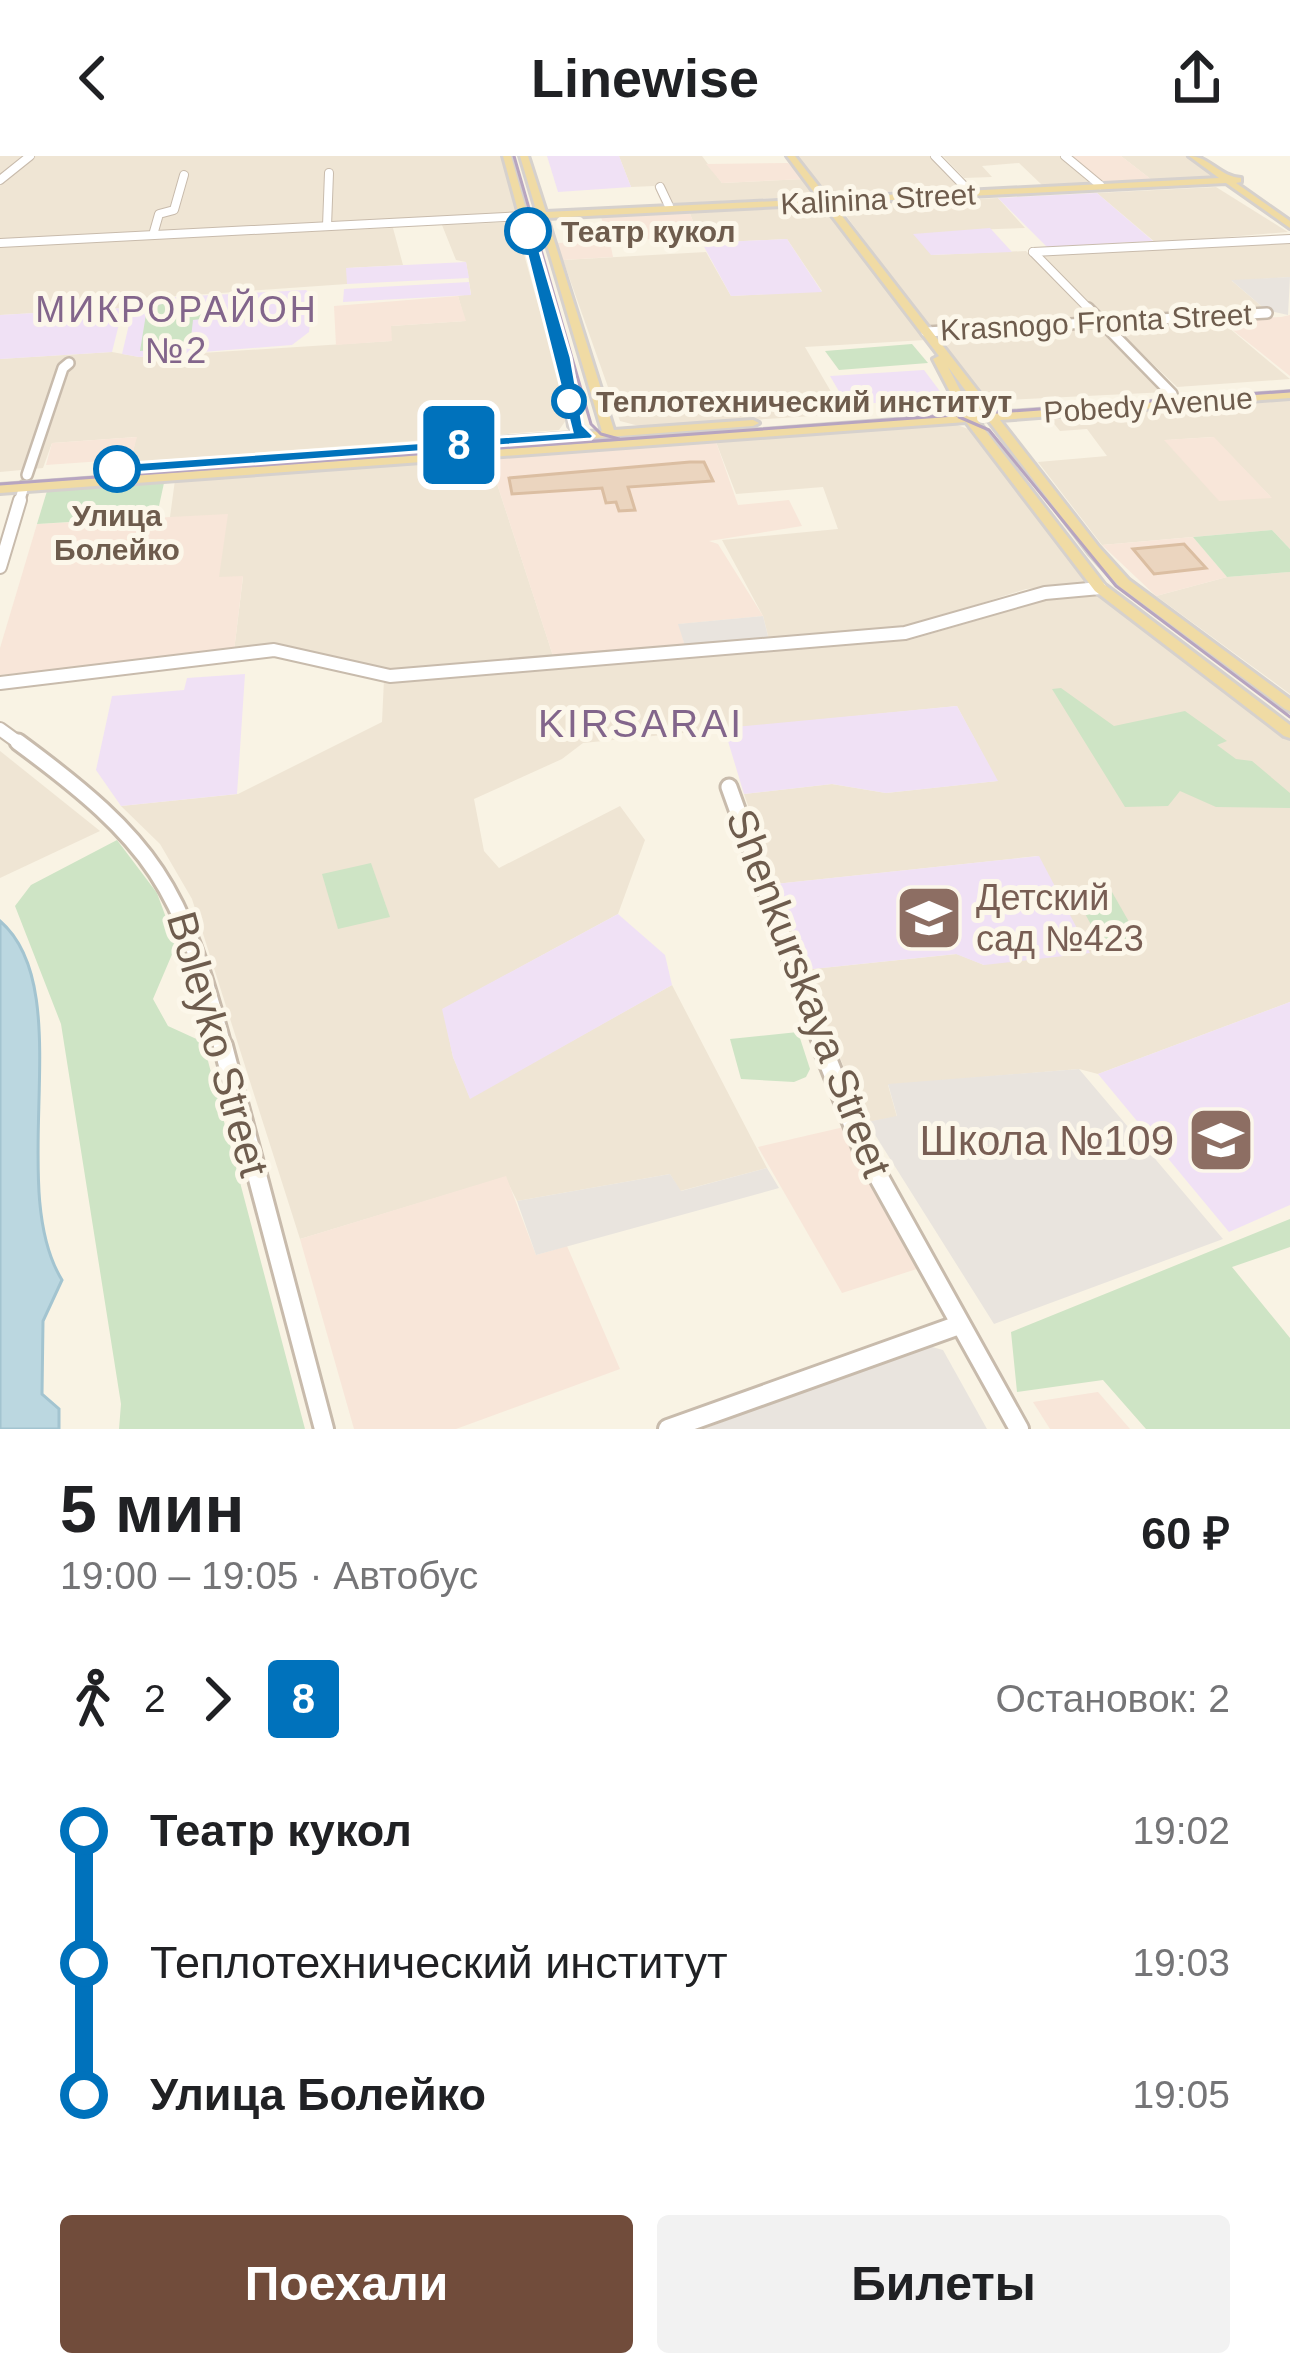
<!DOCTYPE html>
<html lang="ru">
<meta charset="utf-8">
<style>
body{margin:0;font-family:Helvetica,sans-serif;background:#f2f2f2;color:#202124;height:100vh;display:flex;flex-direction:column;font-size:45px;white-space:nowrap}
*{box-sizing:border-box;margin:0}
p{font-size:39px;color:#757577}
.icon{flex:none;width:66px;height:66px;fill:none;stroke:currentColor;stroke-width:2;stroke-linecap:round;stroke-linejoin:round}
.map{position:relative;height:1273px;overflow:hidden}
.drawer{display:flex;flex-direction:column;background:#fff;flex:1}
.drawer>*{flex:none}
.badge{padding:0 24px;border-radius:9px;font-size:42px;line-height:78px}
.map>.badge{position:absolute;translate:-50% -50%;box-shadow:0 0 0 6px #fff}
.legs{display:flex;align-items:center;gap:18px;height:132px;padding:0 60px;font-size:39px}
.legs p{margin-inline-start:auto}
.summary{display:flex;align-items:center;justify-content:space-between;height:204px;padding:0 60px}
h1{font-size:66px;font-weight:700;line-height:90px}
.cta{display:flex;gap:24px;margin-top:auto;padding:24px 60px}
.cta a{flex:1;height:138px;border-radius:12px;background:#714c3b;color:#fff;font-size:48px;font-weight:700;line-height:138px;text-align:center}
.cta a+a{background:#f2f2f2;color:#202124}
ul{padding:0 60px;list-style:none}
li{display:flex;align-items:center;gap:42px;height:132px;font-size:45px}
li i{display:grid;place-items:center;width:18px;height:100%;margin:0 15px;background:currentColor}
li i::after{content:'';width:30px;height:30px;margin:-15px;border:9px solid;border-radius:50%;background:#fff}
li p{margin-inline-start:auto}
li:first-child i{background:linear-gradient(#0000 50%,currentColor 0)}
li:last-child i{background:linear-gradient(currentColor 50%,#0000 0)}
header{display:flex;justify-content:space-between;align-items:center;height:156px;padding:0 60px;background:#fff;font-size:54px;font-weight:700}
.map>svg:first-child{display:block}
.residential{fill:#efe5d4;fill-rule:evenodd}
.commercial{fill:#f8e6d9}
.industrial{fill:#e9e4de}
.education{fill:#f0e1f5}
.green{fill:#cee4c5}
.water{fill:#bbd7e0;stroke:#a3c4d0;stroke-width:3}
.building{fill:#ebd5bf;stroke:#dbbea2;stroke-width:3}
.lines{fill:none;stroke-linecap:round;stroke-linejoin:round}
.minor-far4-casing{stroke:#c8bbac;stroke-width:10}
.minor-far3-casing{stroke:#c8bbac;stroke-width:14}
.minor-far2-casing{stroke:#c8bbac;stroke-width:16}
.minor-far1-casing{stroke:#c8bbac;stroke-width:21}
.minor-casing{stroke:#c8bbac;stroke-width:24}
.major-casing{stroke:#d6d1cd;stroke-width:6}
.minor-far4{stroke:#fff;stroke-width:8}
.minor-far3{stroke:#fff;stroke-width:9}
.minor-far2{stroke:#fff;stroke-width:12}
.minor-far1{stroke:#fff;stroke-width:15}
.minor{stroke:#fff;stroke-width:18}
.major{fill:#f0dba4;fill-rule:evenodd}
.tram{stroke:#b7a5c0;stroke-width:3}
.line-1{fill:#0072bc;stroke:#fff;stroke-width:3}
.stop-1-dot{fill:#fff;stroke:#0072bc;stroke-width:6}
.labels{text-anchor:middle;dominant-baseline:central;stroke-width:10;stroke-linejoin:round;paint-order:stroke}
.far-street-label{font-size:30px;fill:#6e5c4d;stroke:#fcf7ea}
.far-stop-label{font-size:30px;font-weight:bold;fill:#6e5c4d;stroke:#fcf7ea;text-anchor:start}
.far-quarter-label{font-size:36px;letter-spacing:3px;fill:#82658b;stroke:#fcf7ea}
.education-label{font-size:36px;fill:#785e54;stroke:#fcf7ea;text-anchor:start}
.neighbourhood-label{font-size:39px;letter-spacing:3px;fill:#82658b;stroke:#fcf7ea}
.near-street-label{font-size:42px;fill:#6e5c4d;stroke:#fcf7ea}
.near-education-label{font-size:42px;fill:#785e54;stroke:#fcf7ea;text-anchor:end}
</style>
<header><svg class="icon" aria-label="back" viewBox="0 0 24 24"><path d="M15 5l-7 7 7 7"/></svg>Linewise<svg class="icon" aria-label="share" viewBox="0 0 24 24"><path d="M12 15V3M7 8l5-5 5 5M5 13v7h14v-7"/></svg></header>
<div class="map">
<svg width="1290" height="1273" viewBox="0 0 1290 1273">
<rect width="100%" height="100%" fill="#f9f3e4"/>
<!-- residential -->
<g class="residential">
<polygon points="0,0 502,0 518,59 0,86"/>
<polygon points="619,0 702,0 722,27 804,23 817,40 662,48 654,30 631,31"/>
<polygon points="797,0 930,0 962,32 829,39"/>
<polygon points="943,0 1071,0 1101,26 1042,29 1019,7 982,10 992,21 964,22"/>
<polygon points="1121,0 1186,0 1216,21 1152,24"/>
<polygon points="1216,31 1288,76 1156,87 1097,37"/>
<polygon points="998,42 1025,72 971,74 932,99 1026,95 1096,164 931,173 838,49"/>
<polygon points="821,49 925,184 805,191 844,258 643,271 620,265 563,104 706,96 731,140 822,135 787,83 702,87 688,53"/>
<polygon points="515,66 569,260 559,274 131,306 136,281 52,287 43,312 0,316 0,203 112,196 139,201 391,185 391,170 465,165 458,140 471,138 466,106 456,104 442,69"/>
<polygon points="393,72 403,109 347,112 347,128 135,143 123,152 0,159 0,89"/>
<polygon points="1290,85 1290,121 1232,125 1266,154 1107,163 1039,98"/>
<polygon points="1216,161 1290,223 1177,231 1110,167"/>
<polygon points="1098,168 1167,236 988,245 933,177"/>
<path d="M1290,243V393L1272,374L1102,389L1038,306L1107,300L1087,273L1060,275L1047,259ZM1213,281L1270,340V342L1166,284Z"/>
<polygon points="957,269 974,275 1091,428 1026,433 900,473 769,484 763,460 722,384 838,373 823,331 736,338 716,286"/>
<polygon points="489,303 554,503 397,515 274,490 234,495 243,421 219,422 170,361 175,324"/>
<polygon points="1290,416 1290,538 1156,440 1227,421"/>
<polygon points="1100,435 1290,583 1290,846 1098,918 1079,913 888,929 897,961 867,966 803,814 957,798 984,809 1038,700 775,728 744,638 832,628 886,637 997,625 957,550 583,587 562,603 474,643 484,695 499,712 620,650 645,684 618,758 443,853 453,901 470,942 672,829 767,1012 680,1035 670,1018 517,1045 505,1021 300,1083 192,743 160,688 121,650 238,638 382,566 384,523 910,484 1060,440"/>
<polygon points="0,595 100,675 0,722"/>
</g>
<!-- commercial -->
<g class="commercial">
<polygon points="1071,0 1121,0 1152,24 1101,26"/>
<polygon points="788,7 804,23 722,27 706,8"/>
<polygon points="688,53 702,87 695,80 610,86 613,101 563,104 557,87 609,85 600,58"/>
<polygon points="458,140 466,165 391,170 392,185 336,189 334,150"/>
<polygon points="1290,159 1290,220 1220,164 1281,161"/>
<polygon points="137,281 131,303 46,309 52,287"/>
<polygon points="1214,281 1272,342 1219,345 1164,284"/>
<polygon points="716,286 738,349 789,344 802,370 709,385 718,388 763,460 679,468 686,494 554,503 489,303"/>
<polygon points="228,358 219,421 243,420 234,495 0,519 0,492 37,368"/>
<polygon points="1193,381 1227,421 1156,440 1102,389"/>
<polygon points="844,971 923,1111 842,1137 758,991"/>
<polygon points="506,1020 536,1099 567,1090 620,1213 456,1273 354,1273 300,1083"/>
<polygon points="1098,1236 1130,1273 1050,1273 1033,1246"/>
</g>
<!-- industrial -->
<g class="industrial">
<polygon points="1290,121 1288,159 1266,154 1231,124"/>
<polygon points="763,460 769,484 685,490 678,468"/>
<polygon points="1079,913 1223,1083 994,1168 867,966 897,960 888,928"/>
<polygon points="767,1012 779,1032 536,1099 517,1045 670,1018 681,1035"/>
<polygon points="925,1189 943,1194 987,1273 704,1273"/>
</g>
<!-- education -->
<g class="education">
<polygon points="547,0 619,0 631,31 558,36"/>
<polygon points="1097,37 1153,85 1047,91 998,42"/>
<polygon points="990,72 1012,96 931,99 913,78"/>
<polygon points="787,83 822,136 731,140 702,87"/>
<polygon points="466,106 469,122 347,128 346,112"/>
<polygon points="469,126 471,139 343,146 344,133"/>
<polygon points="306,134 313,140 309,176 292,189 139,201 122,198 135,143"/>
<polygon points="123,152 112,196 0,203 0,159"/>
<polygon points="924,214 945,242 847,249 830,220"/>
<polygon points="245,518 237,638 121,650 96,614 112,540 184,534 187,522"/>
<polygon points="957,550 998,625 886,637 832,628 744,638 724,572"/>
<polygon points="1039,700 1090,797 984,809 956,798 803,814 775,728"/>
<polygon points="618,758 665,799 672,829 470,943 453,901 442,853"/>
<polygon points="1290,846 1290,1049 1229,1076 1098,918"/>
</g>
<!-- green -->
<g class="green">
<polygon points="166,147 205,150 202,163 193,164 190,191 140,195 147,152"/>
<polygon points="912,188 928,207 839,214 825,195"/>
<polygon points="164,327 159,350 87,355 86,365 37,368 47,335"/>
<polygon points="1272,374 1290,393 1290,416 1227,421 1193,381"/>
<polygon points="1061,532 1114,570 1185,555 1227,585 1217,589 1236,603 1252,605 1290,637 1290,652 1216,651 1180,635 1168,650 1125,651 1052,533"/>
<polygon points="117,684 157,737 176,789 153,843 168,870 203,886 305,1273 119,1273 121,1248 61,868 15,750 31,729"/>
<polygon points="371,707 390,761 338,773 322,718"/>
<polygon points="1112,736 1141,787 1103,791 1075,739"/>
<polygon points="798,876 810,913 806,921 794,926 741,923 730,883"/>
<polygon points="1290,1063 1290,1091 1232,1111 1290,1182 1290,1273 1146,1273 1103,1224 1017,1236 1011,1176"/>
</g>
<!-- water -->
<path class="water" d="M0,765C80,834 4,1030 62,1124L43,1165L42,1238L59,1253V1273H0Z"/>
<!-- building -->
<g class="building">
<polygon points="690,306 704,306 713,325 628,331 635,354 619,355 616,346 606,347 602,332 512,338 509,322"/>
<polygon points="1184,388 1206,412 1154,418 1133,393"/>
</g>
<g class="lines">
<!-- minor-far4 casing -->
<g class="minor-far4-casing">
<g id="minor-far4">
<polyline points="935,0 973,39"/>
<polyline points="1065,0 1100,29"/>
<polyline points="0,24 30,0"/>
<polyline points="660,31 669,50"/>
<polyline points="327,70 329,17"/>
<polyline points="153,79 159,58 174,54 184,19"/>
<polyline points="0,87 525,60"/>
<polyline points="1033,96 1290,83"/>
<polyline points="1033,96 1091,155"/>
</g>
</g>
<!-- minor-far3 casing -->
<g class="minor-far3-casing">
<g id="minor-far3">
<polyline points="1088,152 1172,238"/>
<polyline points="926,176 1267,157"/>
<polyline points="27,319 63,212 69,207"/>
<polyline points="19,347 24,330"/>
</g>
</g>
<!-- minor-far2 casing -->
<g class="minor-far2-casing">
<g id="minor-far2">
<polyline points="0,411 20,344"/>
<polyline points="0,527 274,494 390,520 905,477 1045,437 1100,432"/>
<polyline points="0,573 22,589"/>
</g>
</g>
<!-- minor-far1 casing -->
<g class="minor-far1-casing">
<g id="minor-far1">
<path d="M18,586C155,687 181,729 224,893"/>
<polyline points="729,631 823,893"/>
</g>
</g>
<!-- minor casing -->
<g class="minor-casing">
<g id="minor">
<polyline points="223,890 324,1273"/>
<polyline points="822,890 862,991 1019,1273"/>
<polyline points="668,1273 959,1169"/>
</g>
</g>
<!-- major casing -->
<g class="major-casing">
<path id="major" d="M503,0H511L527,57H537L520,0H528L546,56L819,43L787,0H795L828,42L1219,22L1189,0C1209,0 1220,21 1241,22V26L1236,27L1290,65V72L1226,27L832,47L995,257L1290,236V242L1000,264L1099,391L1129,424L1290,543V555L1285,553L1119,430L1089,397L988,264L978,265L1105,429L1290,569V582L1284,580L1095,435L966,266L0,337V329L589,287L582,283L456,293L450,289L456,285L575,277L569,270L558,201ZM823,48L939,200L933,203L962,259L589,287L594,282L753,270L759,267L753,264L614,274L547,62ZM529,62H539L602,275L588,276L581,269L568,201ZM948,211L983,258L973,259Z"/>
</g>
<!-- minor-far4 -->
<use href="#minor-far4" class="minor-far4"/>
<!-- minor-far3 -->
<use href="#minor-far3" class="minor-far3"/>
<!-- minor-far2 -->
<use href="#minor-far2" class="minor-far2"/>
<!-- minor-far1 -->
<use href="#minor-far1" class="minor-far1"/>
<!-- minor -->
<use href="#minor" class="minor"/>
<!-- major -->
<use href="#major" class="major"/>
<!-- tram -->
<g class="tram">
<polyline points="514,0 591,268 601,278 619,283"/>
<polyline points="959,261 989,274 1116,430 1290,561"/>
<polyline points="0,328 1290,235"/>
</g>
</g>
<!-- line-1 -->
<polygon class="line-1" points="528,71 534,75 571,201 583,269 594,280 591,283 117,318 109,313 117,308 572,276 521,75"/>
<!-- icons -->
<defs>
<g id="school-square" transform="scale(3.45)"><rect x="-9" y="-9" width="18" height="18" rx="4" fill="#8d6e63" stroke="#fcf7ea"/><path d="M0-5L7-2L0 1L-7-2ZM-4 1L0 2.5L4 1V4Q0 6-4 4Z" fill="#fff"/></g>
</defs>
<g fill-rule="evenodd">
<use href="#school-square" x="929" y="762"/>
<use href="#school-square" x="1221" y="984"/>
</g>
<!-- markers -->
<g class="stop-1-dot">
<circle cx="528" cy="75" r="21"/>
<circle cx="569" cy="245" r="15"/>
<circle cx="117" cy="313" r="21"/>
</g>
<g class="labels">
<!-- far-street labels -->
<g class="far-street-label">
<text transform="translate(878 43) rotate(-3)">Kalinina Street</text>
<text transform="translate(1096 166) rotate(-3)">Krasnogo Fronta Street</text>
<text transform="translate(1148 249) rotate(-4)">Pobedy Avenue</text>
</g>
<!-- far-stop labels -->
<g class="far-stop-label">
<text x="561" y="75">Театр кукол</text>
<text x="596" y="245">Теплотехнический институт</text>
<text x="117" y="359" text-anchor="middle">Улица<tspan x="117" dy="34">Болейко</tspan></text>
</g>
<!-- far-quarter labels -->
<g class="far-quarter-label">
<text x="177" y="153">МИКРОРАЙОН<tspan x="177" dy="41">№2</tspan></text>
</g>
<!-- education labels -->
<g class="education-label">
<text x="976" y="741">Детский<tspan x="976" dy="41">сад №423</tspan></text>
</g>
<!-- neighbourhood labels -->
<g class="neighbourhood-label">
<text x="641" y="567">KIRSARAI</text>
</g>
<!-- near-street labels -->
<g class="near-street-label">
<text transform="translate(809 837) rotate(69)">Shenkurskaya Street</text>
<text transform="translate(218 888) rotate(74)">Boleyko Street</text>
</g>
<!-- near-education labels -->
<g class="near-education-label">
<text x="1174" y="984">Школа №109</text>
</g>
</g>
</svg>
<b class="badge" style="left:459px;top:289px;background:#0072bc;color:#fff">8</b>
</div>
<section class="drawer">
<div class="summary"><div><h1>5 мин</h1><p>19:00 – 19:05 · Автобус</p></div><b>60 ₽</b></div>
<div class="legs"><svg class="icon" aria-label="walk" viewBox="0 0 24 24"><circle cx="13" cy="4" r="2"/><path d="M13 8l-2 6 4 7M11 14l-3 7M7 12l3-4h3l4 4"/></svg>2<svg class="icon" aria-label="forward" viewBox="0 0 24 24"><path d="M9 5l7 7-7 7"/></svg><b class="badge" style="background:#0072bc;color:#fff">8</b><p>Остановок: 2</p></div>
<ul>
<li><i style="color:#0072bc"></i><b>Театр кукол</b><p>19:02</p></li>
<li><i style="color:#0072bc"></i><span>Теплотехнический институт</span><p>19:03</p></li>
<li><i style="color:#0072bc"></i><b>Улица Болейко</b><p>19:05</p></li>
</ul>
<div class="cta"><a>Поехали</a><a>Билеты</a></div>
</section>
